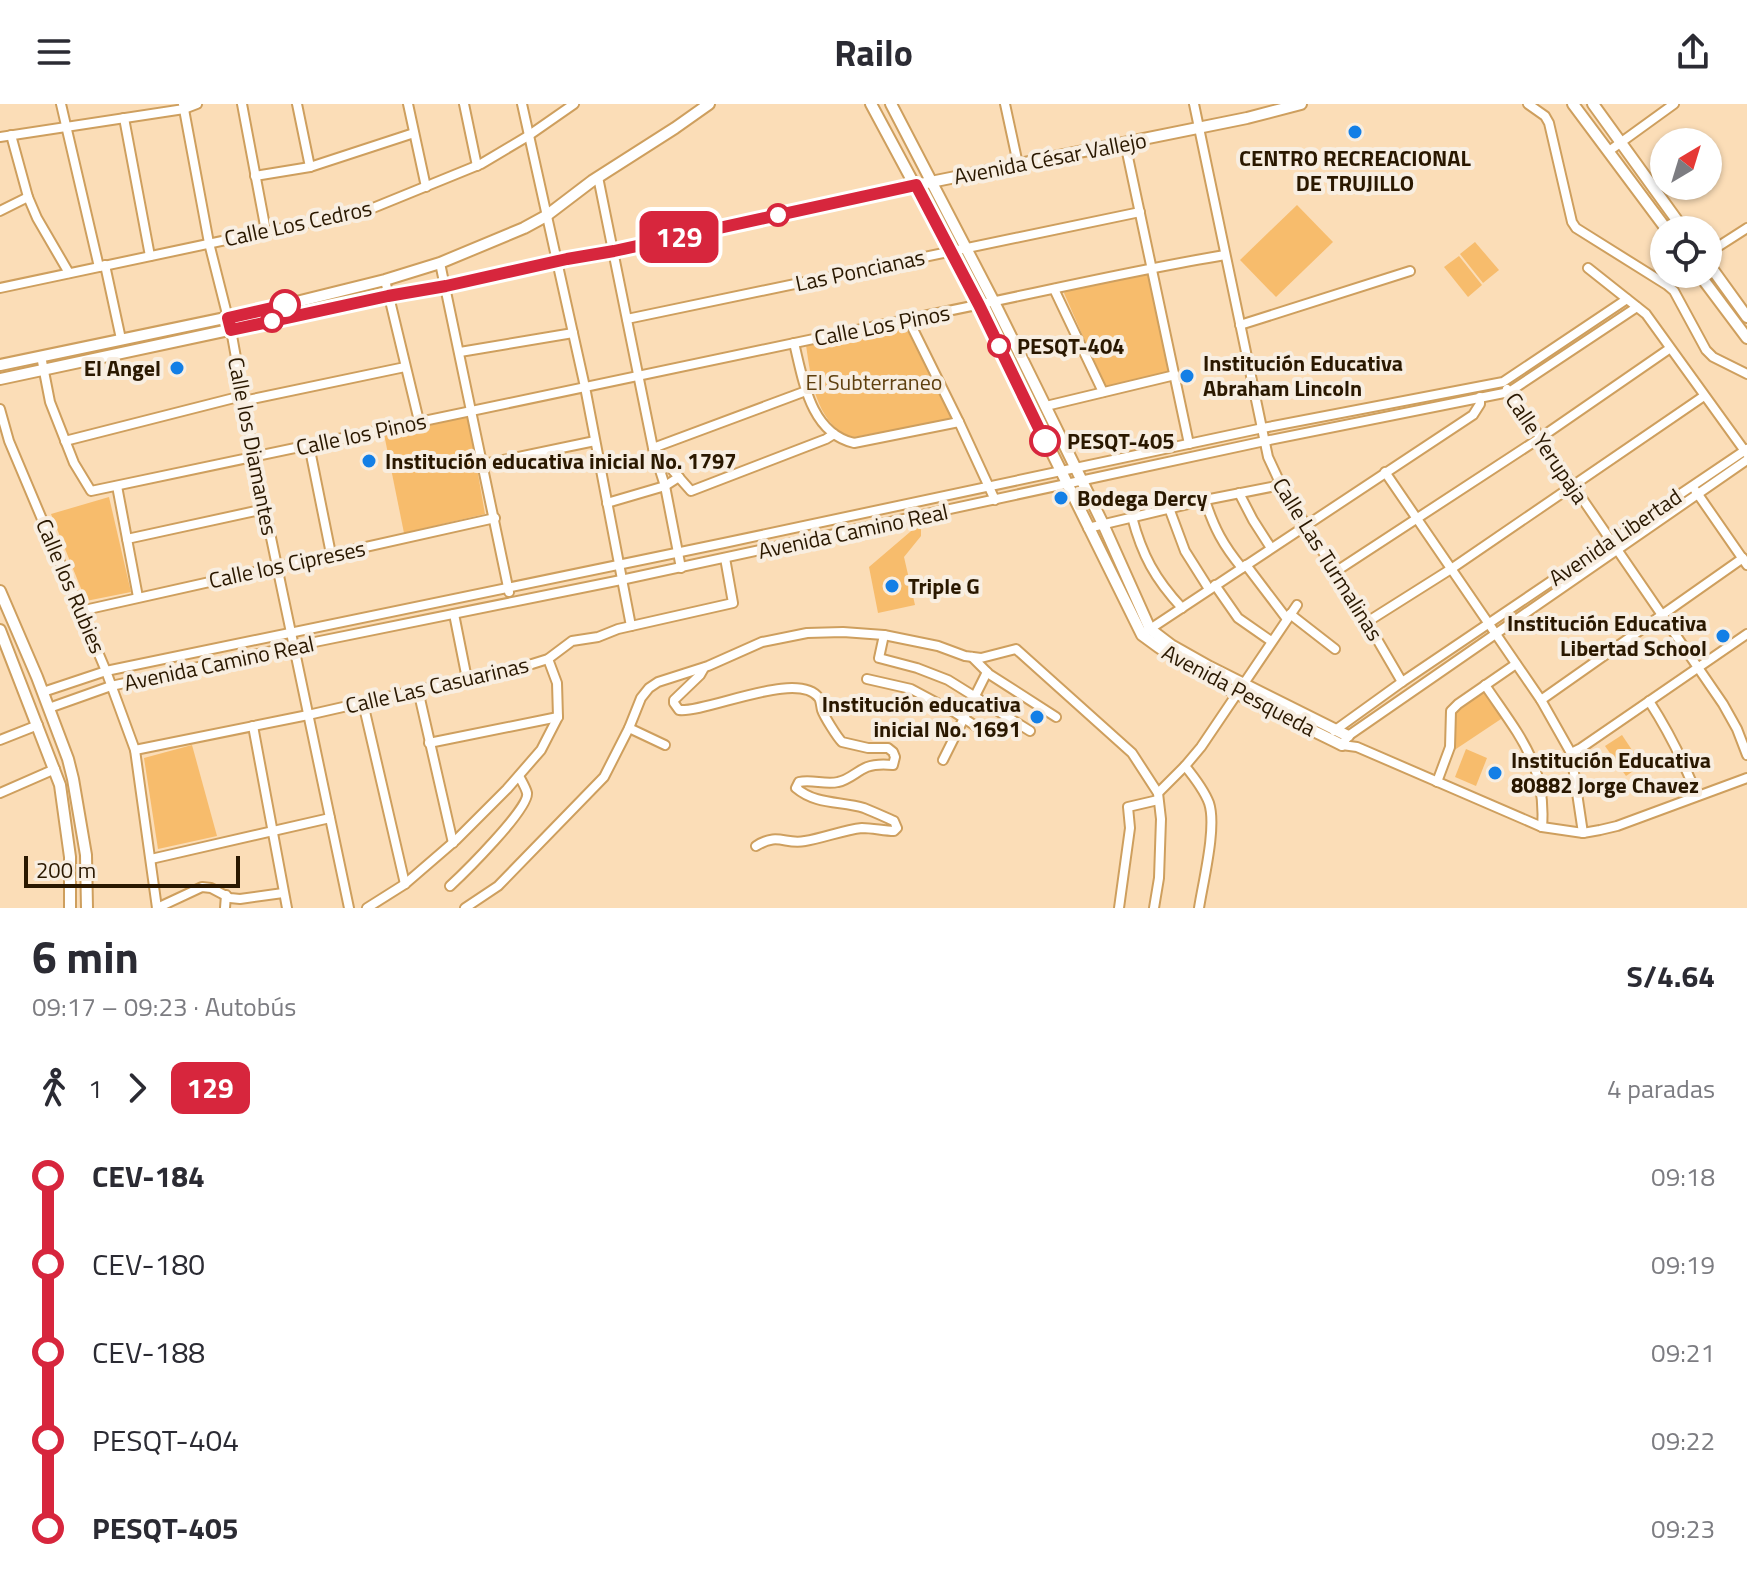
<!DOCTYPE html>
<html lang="es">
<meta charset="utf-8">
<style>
body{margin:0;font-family:"Titillium Web",sans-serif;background:#f7f7f7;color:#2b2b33;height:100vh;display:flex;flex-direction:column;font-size:30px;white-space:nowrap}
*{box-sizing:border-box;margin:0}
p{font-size:26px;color:#7c7c81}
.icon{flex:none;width:44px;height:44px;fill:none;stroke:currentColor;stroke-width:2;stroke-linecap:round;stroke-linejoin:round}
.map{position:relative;height:804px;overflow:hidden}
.sheet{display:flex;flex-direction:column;background:#fff;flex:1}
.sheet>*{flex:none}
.badge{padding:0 16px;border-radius:12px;font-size:28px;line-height:52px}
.needle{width:52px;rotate:38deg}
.controls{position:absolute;left:1650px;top:24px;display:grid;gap:16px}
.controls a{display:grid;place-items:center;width:72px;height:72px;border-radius:50%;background:#fff;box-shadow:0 2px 6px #0004;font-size:40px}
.scale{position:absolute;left:24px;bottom:20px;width:216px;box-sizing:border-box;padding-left:8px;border:4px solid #2a1800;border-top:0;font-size:22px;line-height:28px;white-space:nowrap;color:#2a1800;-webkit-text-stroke:6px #f8eee1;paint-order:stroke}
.map>.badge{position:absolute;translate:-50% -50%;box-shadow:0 0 0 4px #fff}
.legs{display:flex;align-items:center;gap:12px;height:88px;padding:0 32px;font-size:26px}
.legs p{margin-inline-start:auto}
.summary{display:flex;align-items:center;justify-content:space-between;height:136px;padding:0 32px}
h1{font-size:44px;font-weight:700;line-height:60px}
ul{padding:0 32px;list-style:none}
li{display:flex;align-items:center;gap:28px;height:88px;font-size:30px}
li i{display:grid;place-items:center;width:12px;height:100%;margin:0 10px;background:currentColor}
li i::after{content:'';width:20px;height:20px;margin:-10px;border:6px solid;border-radius:50%;background:#fff}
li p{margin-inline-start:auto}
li:first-child i{background:linear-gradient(#0000 50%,currentColor 0)}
li:last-child i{background:linear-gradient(currentColor 50%,#0000 0)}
header{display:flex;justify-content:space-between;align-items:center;height:104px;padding:0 32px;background:#fff;font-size:36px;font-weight:700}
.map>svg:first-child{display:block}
.green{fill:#f7bc6c}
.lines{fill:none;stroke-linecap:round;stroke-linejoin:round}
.minor-casing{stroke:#ce9f5e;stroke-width:12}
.major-casing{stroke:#ce9f5e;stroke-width:14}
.minor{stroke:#fff;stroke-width:8}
.major{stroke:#fff;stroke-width:10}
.line-1-casing{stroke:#fff;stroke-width:18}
.line-1{stroke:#d7263d;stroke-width:12}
.poi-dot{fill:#137fe6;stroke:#f8eee1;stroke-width:3}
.stop-1-dot{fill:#fff;stroke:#d7263d;stroke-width:4}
.labels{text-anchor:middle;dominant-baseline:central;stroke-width:8;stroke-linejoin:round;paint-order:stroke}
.street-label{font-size:22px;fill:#2a1800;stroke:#f8eee1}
.poi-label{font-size:22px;font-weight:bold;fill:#2a1800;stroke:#f8eee1;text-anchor:start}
.stop-label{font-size:22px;font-weight:bold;fill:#2a1800;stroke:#f8eee1;text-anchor:start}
.park-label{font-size:22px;fill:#5e3f0e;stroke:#f8eee1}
</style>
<header><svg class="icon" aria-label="menu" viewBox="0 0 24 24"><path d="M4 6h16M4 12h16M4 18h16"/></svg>Railo<svg class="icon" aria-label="share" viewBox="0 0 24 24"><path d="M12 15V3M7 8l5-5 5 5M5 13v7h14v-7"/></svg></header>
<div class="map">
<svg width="1747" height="804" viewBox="0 0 1747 804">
<rect width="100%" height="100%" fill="#fbddb7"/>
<!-- green -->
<g class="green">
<polygon points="1297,101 1333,138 1276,193 1240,156"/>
<polygon points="1475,138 1499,166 1483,179 1460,150"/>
<polygon points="1459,152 1482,181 1468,193 1444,163"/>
<polygon points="1144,168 1148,170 1170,268 1106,285 1064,189 1067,185"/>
<path d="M904,220L952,315L849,334C815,315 811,275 806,241Z"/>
<polygon points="468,313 485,410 404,429 384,330"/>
<polygon points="109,393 131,488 86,497 51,410"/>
<polygon points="917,422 921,424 921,432 904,453 915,501 878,509 869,463"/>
<polygon points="1486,586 1504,613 1453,647 1455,609"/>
<polygon points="1622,631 1642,661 1626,672 1605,642"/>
<polygon points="192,641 217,732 158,745 144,654"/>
<polygon points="1466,645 1487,654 1476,682 1455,673"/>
</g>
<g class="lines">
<!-- minor casing -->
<g class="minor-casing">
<g id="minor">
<polyline points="61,0 99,163"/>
<polyline points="183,0 209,139 231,226 254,353 349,804"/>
<polyline points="242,0 266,127"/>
<polyline points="297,0 310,63"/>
<polyline points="408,0 426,83"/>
<polyline points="464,0 477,62"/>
<polyline points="522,0 585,283 631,522"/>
<polyline points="1005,0 1018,60"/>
<polyline points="1194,0 1268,353 1281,381 1367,518 1402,578"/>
<polyline points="1528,0 1545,12 1549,19 1572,118 1576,124 1667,181 1674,187 1706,246 1713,253 1747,270"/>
<polyline points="124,14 150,152"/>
<polyline points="11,31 28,93 37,114 69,169"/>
<polyline points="0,33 184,5 197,0"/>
<polyline points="1125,39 1189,340"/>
<polyline points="1609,47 1674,0"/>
<polyline points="255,72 310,63 414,29"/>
<polyline points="598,73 653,344 665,382 681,464"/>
<polyline points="0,107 28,93"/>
<polyline points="1708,149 1747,124"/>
<polyline points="440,159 509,488"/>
<polyline points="105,161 121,235"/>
<polyline points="1588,164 1646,210 1747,350"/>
<polyline points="385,176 419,317"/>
<polyline points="0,184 368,106 481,60 528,32 574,0"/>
<polyline points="1054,185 1103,288"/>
<polyline points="627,215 1140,108"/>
<polyline points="908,215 959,318 995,396"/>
<polyline points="1240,221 1410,167"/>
<path d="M794,239C803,275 810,329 854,339L959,318"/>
<polyline points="460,248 573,229"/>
<path d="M41,252L50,298L74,359L91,387C367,330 642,269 918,213C1020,193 1122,168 1225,151"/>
<polyline points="1507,285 1723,600 1737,625 1747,651"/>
<polyline points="806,287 653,344 691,387 826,335 834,330"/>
<polyline points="243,297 405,263"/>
<polyline points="1046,302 1175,271"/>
<polyline points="0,305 9,337 106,567 135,646 157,804"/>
<polyline points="65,337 242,292"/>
<polyline points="309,341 331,450"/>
<polyline points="1747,356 1348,632 1342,641 1357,643 1542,723 1583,729 1600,726 1617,722 1747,674"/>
<polyline points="484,360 595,337"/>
<polyline points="1385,368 1541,596 1571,649 1583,729"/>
<polyline points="117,382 138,493"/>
<polyline points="1695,386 1747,461"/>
<polyline points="1239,389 1253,416 1271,444"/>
<path d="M1205,396C1214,424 1223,441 1242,464"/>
<polyline points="607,399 665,382 679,373"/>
<polyline points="1169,404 1185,447 1209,485"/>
<path d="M1132,413C1142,451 1155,475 1182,504"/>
<polyline points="1088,424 1205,396 1281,381"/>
<polyline points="127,435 265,405"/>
<polyline points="1246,461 1287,515"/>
<polyline points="1335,468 1540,334 1669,245"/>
<polyline points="1215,481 1238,514 1271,537"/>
<polyline points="80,507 495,414"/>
<polyline points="454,510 467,575"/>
<polyline points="1290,510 1335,545"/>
<polyline points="1367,518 1451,465 1704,292"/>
<polyline points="1147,527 1473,311 1480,300 1480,293"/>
<polyline points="884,531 879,554 917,564 948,576 1030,627"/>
<polyline points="972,553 989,570 1056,613"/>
<path d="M704,564L700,571L674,596V599L679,606C707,609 798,565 819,594C821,597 821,603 822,606C824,612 837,633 842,638L868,644H888L893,648L895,653L893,661C884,660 875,660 867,663C857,667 849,676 838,678C825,681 812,675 799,678L796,684C816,701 841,697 864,704C874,708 885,713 894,717L897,724L894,727C884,727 873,724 862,724C843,726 824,734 805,737C785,741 778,728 756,742"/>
<polyline points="867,575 911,585 954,608 985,628"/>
<path d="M1485,581C1518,630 1547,661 1542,723"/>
<polyline points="418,586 453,739"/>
<polyline points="43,588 106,567 724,439 1263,324 1503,278 1627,195"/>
<polyline points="1541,596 1743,454"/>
<path d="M1649,597C1669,628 1684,658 1697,692"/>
<polyline points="363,599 405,780"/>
<polyline points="49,604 111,582 295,542 621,476 1265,337 1509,288 1637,203"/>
<polyline points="253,622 287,804"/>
<polyline points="629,624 665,641"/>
<polyline points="1334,627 1402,578 1747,345"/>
<polyline points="0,636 38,621"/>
<polyline points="429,639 558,613"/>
<polyline points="135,646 308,611 532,560 548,555 572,537 598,533 618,525 733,499 725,454"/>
<polyline points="1571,649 1581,644 1747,530"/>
<polyline points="943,656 987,568"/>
<path d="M1185,662C1194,673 1204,686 1209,699C1217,723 1203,778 1199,804"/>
<polyline points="1437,678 1450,643 1451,607 1458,600 1516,560"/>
<polyline points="0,689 55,665"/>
<polyline points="1158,689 1185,662 1201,643 1297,501"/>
<polyline points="151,755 330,714"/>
<path d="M450,782C463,770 530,704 527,689C526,684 521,676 519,672"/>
<polyline points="157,804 202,783 211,784 230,794 240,795 283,789"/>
<polyline points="225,804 226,791"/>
<polyline points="367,804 405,780 456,736 507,685 541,646 558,613 557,579 548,555"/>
<polyline points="465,804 498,782 604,673 629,624 641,594 649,584 658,578 708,562 762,538 807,529 843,528 884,531 938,542 965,552 981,554 1016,545 1132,649 1158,689 1161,715 1159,774 1154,804"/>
<polyline points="1119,804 1130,724 1128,703 1158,696"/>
</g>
</g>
<!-- major casing -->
<g class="major-casing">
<g id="major">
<path d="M871,0L979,201L1142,531C1202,577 1274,607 1342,641"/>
<polyline points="891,0 994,198 1036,283 1103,420 1150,525 1171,541 1210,563 1348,632"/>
<polyline points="1573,0 1667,126"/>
<polyline points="1593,0 1684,126"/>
<polyline points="1708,159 1747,213"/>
<polyline points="1699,170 1747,234"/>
<polyline points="0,261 268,205 385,176 440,159 524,124 546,112 592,77 675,24 709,0"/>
<polyline points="0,275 388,192 446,182 916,81 1247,14 1301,0"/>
<polyline points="0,487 37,573 68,655 73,675 86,751 87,804"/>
<polyline points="0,526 60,681 70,753 70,804"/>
</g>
</g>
<!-- minor -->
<use href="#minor" class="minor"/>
<!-- major -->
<use href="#major" class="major"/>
</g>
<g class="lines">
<!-- line-1 casing -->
<g class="line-1-casing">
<polyline id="line-1" points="285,201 228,214 231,226 388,192 446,182 567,155 614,147 916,81 979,201 1045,337"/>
</g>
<!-- line-1 -->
<use href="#line-1" class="line-1"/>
</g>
<!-- markers -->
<g class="poi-dot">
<circle cx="1355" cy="28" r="8"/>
<circle cx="177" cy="264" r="8"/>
<circle cx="1187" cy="272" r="8"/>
<circle cx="369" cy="357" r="8"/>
<circle cx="1061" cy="394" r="8"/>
<circle cx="892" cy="482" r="8"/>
<circle cx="1723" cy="532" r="8"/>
<circle cx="1037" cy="613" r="8"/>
<circle cx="1495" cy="669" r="8"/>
</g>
<g class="stop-1-dot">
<circle cx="778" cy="111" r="10"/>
<circle cx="285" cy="201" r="14"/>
<circle cx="272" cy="217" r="10"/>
<circle cx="999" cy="242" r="10"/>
<circle cx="1045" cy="337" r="14"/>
</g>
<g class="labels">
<!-- street labels -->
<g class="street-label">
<text transform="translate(1050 54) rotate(-11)">Avenida César Vallejo</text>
<text transform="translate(298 119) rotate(-12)">Calle Los Cedros</text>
<text transform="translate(860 166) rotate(-12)">Las Poncianas</text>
<text transform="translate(882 221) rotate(-11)">Calle Los Pinos</text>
<text transform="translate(361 330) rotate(-12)">Calle los Pinos</text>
<text transform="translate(253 342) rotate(79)">Calle los Diamantes</text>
<text transform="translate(1547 344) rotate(56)">Calle Yerupaja</text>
<text transform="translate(853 427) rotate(-12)">Avenida Camino Real</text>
<text transform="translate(1615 433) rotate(-34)">Avenida Libertad</text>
<text transform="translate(1328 455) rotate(58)">Calle Las Turmalinas</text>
<text transform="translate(287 460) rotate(-12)">Calle los Cipreses</text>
<text transform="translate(71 482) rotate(67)">Calle los Rubies</text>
<text transform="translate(219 559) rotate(-12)">Avenida Camino Real</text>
<text transform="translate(437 581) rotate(-13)">Calle Las Casuarinas</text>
<text transform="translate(1239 586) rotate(28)">Avenida Pesqueda</text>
</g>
<!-- poi labels -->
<g class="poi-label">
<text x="1355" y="54" text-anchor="middle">CENTRO RECREACIONAL<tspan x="1355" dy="25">DE TRUJILLO</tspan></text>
<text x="1203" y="259">Institución Educativa<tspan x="1203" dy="25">Abraham Lincoln</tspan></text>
<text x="161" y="264" text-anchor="end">El Angel</text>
<text x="385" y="357">Institución educativa inicial No. 1797</text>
<text x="1077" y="394">Bodega Dercy</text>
<text x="908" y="482">Triple G</text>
<text x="1707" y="519" text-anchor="end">Institución Educativa<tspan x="1707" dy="25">Libertad School</tspan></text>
<text x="1021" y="600" text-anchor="end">Institución educativa<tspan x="1021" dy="25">inicial No. 1691</tspan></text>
<text x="1511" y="656">Institución Educativa<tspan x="1511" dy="25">80882 Jorge Chavez</tspan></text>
</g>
<!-- stop labels -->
<g class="stop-label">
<text x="1017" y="242">PESQT-404</text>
<text x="1067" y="337">PESQT-405</text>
</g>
<!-- park labels -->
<g class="park-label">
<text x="874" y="278">El Subterraneo</text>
</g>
</g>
</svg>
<div class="controls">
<a><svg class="needle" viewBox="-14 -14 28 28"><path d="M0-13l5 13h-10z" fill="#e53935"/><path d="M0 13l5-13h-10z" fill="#7c7c81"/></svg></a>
<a><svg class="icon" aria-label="locate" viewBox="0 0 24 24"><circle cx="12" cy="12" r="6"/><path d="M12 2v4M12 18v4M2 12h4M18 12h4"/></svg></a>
</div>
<div class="scale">200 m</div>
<b class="badge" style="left:679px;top:133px;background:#d7263d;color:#fff">129</b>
</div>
<section class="sheet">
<div class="summary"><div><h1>6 min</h1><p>09:17 – 09:23 · Autobús</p></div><b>S/4.64</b></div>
<div class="legs"><svg class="icon" aria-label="walk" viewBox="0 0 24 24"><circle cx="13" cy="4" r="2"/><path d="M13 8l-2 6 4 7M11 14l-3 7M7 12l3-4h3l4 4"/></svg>1<svg class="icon" aria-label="forward" viewBox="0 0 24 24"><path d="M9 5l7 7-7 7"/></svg><b class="badge" style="background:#d7263d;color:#fff">129</b><p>4 paradas</p></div>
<ul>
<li><i style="color:#d7263d"></i><b>CEV-184</b><p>09:18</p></li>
<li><i style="color:#d7263d"></i><span>CEV-180</span><p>09:19</p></li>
<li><i style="color:#d7263d"></i><span>CEV-188</span><p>09:21</p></li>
<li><i style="color:#d7263d"></i><span>PESQT-404</span><p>09:22</p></li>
<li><i style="color:#d7263d"></i><b>PESQT-405</b><p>09:23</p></li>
</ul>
</section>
